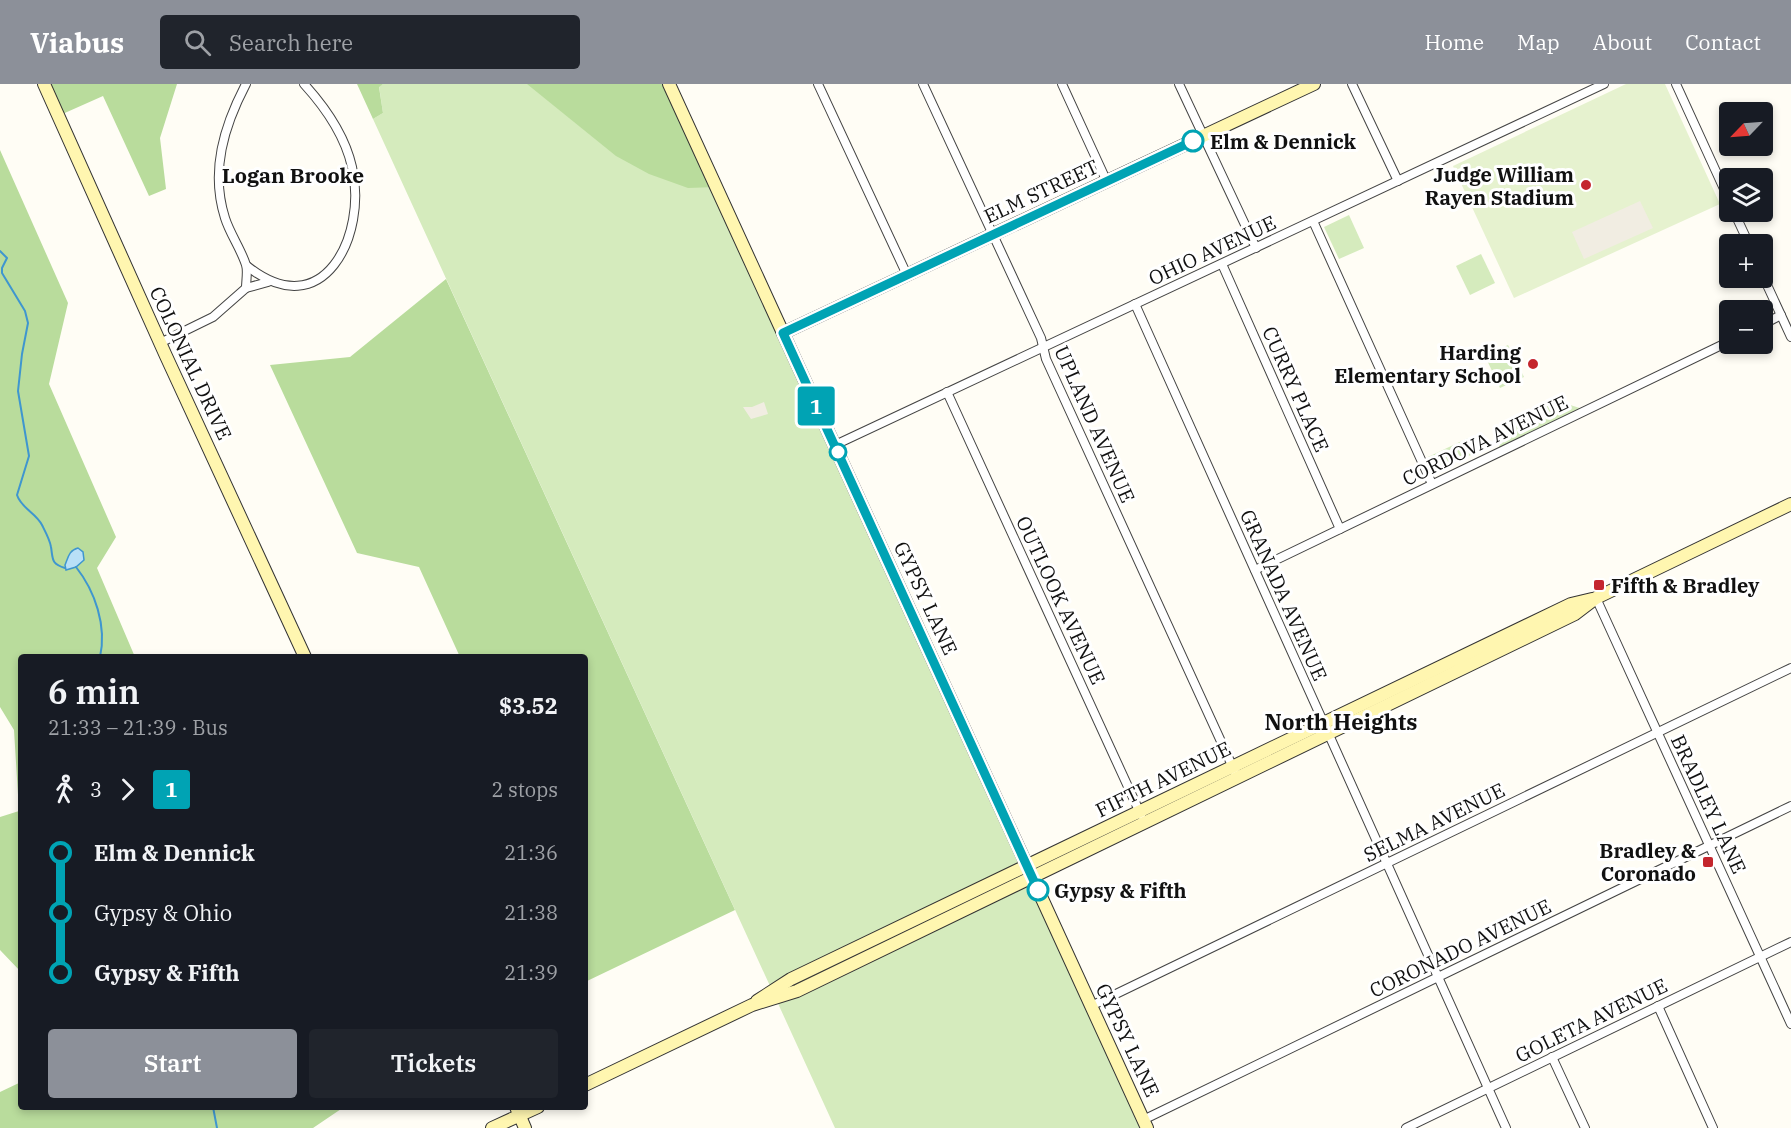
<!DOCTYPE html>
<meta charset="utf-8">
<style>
body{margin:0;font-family:"IBM Plex Serif",serif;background:#20242c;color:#f1f3f6;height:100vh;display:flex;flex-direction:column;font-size:22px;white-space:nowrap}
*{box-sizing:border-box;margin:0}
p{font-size:20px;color:#9ea1a6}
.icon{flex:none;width:33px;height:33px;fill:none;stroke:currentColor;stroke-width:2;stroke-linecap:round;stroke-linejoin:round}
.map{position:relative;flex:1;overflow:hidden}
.sheet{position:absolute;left:18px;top:570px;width:570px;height:456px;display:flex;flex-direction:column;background:#171b24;border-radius:6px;box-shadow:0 3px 9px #0003}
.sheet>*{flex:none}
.badge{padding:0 12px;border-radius:4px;font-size:21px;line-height:39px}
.needle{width:39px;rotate:245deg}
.controls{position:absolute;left:1719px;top:18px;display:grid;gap:12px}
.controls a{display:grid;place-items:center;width:54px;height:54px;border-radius:6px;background:#171b24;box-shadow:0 3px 9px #0003;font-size:30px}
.map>.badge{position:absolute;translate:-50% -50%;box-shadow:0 0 0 3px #fff}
.legs{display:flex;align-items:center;gap:9px;height:66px;padding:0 30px;font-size:20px}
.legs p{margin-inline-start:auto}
.overview{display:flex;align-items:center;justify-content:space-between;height:102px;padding:0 30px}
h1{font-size:33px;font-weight:600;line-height:45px}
.primary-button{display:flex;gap:12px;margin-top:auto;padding:12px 30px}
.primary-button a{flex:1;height:69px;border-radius:6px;background:#8c9099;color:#fff;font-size:24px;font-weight:600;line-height:69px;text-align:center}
.primary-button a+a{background:#20242c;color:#f1f3f6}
ul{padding:0 30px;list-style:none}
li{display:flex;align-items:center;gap:21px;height:60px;font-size:22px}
li i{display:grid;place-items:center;width:9px;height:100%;margin:0 8px;background:currentColor}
li i::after{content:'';width:15px;height:15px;margin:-8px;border:4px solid;border-radius:50%;background:#171b24}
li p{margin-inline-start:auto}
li:first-child i{background:linear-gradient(#0000 50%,currentColor 0)}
li:last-child i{background:linear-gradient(currentColor 50%,#0000 0)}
header{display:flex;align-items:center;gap:36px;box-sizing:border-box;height:84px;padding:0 30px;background:#8c9099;color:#fff}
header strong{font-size:28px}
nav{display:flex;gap:33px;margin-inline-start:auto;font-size:21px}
.search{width:420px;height:54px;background:#20242c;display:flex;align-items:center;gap:15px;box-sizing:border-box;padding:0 21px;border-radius:6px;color:#9ea1a6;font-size:22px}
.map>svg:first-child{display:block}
.green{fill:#d5ebbd}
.forest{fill:#b9dc9c}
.pitch{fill:#e6f2cf}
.plaza{fill:#f1ede2}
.water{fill:#b9e0f7;stroke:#3f96cf;stroke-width:1.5}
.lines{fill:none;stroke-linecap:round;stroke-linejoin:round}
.stream{stroke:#3f96cf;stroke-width:2}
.street-casing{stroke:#444;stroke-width:10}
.secondary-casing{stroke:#333;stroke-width:14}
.street{stroke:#fff;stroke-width:8}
.secondary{stroke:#fff6b0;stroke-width:12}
.line-1-casing{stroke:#fff;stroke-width:14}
.line-1{stroke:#00a3b4;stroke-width:9}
.stop-1-dot{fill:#fff;stroke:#00a3b4;stroke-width:3}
.poi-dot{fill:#c4262e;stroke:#fff;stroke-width:2}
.labels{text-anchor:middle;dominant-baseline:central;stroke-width:6;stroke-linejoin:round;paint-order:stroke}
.stop-label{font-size:20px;font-weight:bold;fill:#111;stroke:#fff;text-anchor:start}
.poi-label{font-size:20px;font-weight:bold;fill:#111;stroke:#fff;text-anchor:end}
.street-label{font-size:20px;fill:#111;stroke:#fff}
.neighbourhood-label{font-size:21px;font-weight:bold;fill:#111;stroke:#fff}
.quarter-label{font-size:22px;font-weight:bold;fill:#111;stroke:#fff}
</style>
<header>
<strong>Viabus</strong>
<div class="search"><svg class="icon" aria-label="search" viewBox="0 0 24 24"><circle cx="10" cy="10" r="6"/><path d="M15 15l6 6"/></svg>Search here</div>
<nav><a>Home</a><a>Map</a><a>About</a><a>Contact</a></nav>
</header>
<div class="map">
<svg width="1791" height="1044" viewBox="0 0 1791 1044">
<rect width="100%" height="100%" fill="#fffdf5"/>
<!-- green -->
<g class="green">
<polygon points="383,0 669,0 1027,782 1571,520 1033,793 1147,1044 835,1044 373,35 383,29 379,2"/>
<polygon points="1349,131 1364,164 1339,175 1324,143"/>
<polygon points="1481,170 1495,199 1470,211 1456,182"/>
<polygon points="1508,261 1524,293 1500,304 1485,272"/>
<path d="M1553,320H1567L1586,326L1496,369C1509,340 1522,327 1553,320Z"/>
<polygon points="1468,354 1475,369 1435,388 1428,373"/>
</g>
<!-- forest -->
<g class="forest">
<polygon points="44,0 177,0 160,54 166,105 149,112 103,12 58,32"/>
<polygon points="357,0 383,0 379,3 383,29 373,35"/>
<polygon points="527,0 669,0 716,103 688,104 649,90 616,72"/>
<polygon points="0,66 68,219 49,300 116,453 97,484 135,573 21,573 21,888 0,866 0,733 19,727 14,646 0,623"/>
<polygon points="446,195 735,826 585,898 585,573 460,573 419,483 357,469 270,281 350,273"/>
<polygon points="21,998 21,1023 344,1023 313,1044 0,1044 0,1008"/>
</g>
<!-- pitch -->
<polygon class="pitch" points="1626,0 1665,0 1720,120 1514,214 1453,82"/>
<!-- plaza -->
<g class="plaza">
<polygon points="1640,117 1653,144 1584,175 1572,148"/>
<polygon points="764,318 768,330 751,335 743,323 752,323"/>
</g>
<!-- water -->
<path class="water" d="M78,464L83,468L84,476L76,483L66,486L65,481C68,474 69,466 78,464Z"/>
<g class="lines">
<!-- stream -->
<g class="stream">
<path d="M0,167L7,174L2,184V189L25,227L28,239L22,270L18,307L29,372L17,411C21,424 36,429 42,441C45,447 50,456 51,463C53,475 51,480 65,484"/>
<path d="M76,483C95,507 107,542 100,573"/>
<polyline points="213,1023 217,1044"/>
</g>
<!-- street casing -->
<g class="street-casing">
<g id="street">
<polyline points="818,0 907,191"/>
<polyline points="923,0 1041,254 1046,275 1235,688"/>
<polyline points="1062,0 1107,98"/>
<polyline points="1179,0 1256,164"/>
<polyline points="1352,0 1398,97"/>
<polyline points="1676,0 1730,118"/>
<polyline points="1734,128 1749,160"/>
<polyline points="1313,137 1432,400"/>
<polyline points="1222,180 1340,445"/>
<path d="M247,182C323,243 368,151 352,83C345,52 325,23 304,0"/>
<polyline points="1762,190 1791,253"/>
<polyline points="246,204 268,198"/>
<polyline points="1135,220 1506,1044"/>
<polyline points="1762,241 1781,231"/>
<path d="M160,259L213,233L246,204C246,197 248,187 246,181C241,165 230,150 225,134C210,87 224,42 246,0"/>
<polyline points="947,308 1141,731"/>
<polyline points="835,361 1604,0"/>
<polyline points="1255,486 1730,257"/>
<polyline points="1596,514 1791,940"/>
<polyline points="1091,922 1791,584"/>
<polyline points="1658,922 1713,1044"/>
<polyline points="1552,973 1585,1044"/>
<polyline points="1143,1036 1791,722"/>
<polyline points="1406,1044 1791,858"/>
</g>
</g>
<!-- secondary casing -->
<g class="secondary-casing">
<g id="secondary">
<polyline points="44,0 166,272 305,573"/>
<polyline points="669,0 1147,1044"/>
<polyline points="783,249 1314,0"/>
<polyline points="757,917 791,895 1571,520 1592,515"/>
<polyline points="585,1001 752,921 797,907 1575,530 1596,514 1791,420"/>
<polyline points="516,1023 525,1044"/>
<polyline points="492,1044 538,1023"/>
</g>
</g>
<!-- street -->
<use href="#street" class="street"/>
<!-- secondary -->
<use href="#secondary" class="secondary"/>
</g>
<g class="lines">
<!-- line-1 casing -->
<g class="line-1-casing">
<polyline id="line-1" points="1038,806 783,249 1193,57"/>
</g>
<!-- line-1 -->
<use href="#line-1" class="line-1"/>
</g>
<!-- markers -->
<g class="stop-1-dot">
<circle cx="1193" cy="57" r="10"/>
<circle cx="838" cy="368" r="8"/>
<circle cx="1038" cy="806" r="10"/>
</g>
<g class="poi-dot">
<circle cx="1586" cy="101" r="6"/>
<circle cx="1533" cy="280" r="6"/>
<rect x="1593" y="495" width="12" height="12" rx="3"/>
<rect x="1702" y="772" width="12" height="12" rx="3"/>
</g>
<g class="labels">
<!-- stop labels -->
<g class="stop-label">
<text x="1210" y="57">Elm &amp; Dennick</text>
<text x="1054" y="806">Gypsy &amp; Fifth</text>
</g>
<!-- poi labels -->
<g class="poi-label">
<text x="1574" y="90">Judge William<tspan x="1574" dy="23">Rayen Stadium</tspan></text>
<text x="1521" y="268">Harding<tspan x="1521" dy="23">Elementary School</tspan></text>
<text x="1611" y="501" text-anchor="start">Fifth &amp; Bradley</text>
<text x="1696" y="766">Bradley &amp;<tspan x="1696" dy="23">Coronado</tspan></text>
</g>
<!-- street labels -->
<g class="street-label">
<text transform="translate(1041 107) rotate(-25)">ELM STREET</text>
<text transform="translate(1212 166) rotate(-25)">OHIO AVENUE</text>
<text transform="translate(191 279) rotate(65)">COLONIAL DRIVE</text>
<text transform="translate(1296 305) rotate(66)">CURRY PLACE</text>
<text transform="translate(1095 340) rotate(66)">UPLAND AVENUE</text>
<text transform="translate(1485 356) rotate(-26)">CORDOVA AVENUE</text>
<text transform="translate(1284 511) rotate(66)">GRANADA AVENUE</text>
<text transform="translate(926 514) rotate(65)">GYPSY LANE</text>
<text transform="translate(1061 516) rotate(65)">OUTLOOK AVENUE</text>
<text transform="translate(1163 695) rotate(-26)">FIFTH AVENUE</text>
<text transform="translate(1709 720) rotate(65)">BRADLEY LANE</text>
<text transform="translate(1434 738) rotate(-26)">SELMA AVENUE</text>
<text transform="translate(1460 864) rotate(-26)">CORONADO AVENUE</text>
<text transform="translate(1591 936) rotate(-26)">GOLETA AVENUE</text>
<text transform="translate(1128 956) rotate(65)">GYPSY LANE</text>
</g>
<!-- neighbourhood labels -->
<g class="neighbourhood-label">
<text x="293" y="91">Logan Brooke</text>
</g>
<!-- quarter labels -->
<g class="quarter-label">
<text x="1341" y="637">North Heights</text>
</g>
</g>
</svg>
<div class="controls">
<a><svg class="needle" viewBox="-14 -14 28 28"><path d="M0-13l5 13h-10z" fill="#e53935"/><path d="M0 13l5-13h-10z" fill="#9ea1a6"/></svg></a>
<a><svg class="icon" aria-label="layers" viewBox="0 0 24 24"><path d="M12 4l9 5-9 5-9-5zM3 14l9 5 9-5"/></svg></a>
<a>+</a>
<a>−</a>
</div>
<b class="badge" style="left:816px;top:322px;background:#00a3b4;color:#fff">1</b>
<section class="sheet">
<div class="overview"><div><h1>6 min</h1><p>21:33 – 21:39 · Bus</p></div><b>$3.52</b></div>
<div class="legs"><svg class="icon" aria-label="walk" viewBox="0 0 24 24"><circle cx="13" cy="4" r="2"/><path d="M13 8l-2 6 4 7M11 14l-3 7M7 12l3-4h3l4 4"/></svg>3<svg class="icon" aria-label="forward" viewBox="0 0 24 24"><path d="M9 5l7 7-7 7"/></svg><b class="badge" style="background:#00a3b4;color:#fff">1</b><p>2 stops</p></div>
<ul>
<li><i style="color:#00a3b4"></i><b>Elm &amp; Dennick</b><p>21:36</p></li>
<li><i style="color:#00a3b4"></i><span>Gypsy &amp; Ohio</span><p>21:38</p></li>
<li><i style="color:#00a3b4"></i><b>Gypsy &amp; Fifth</b><p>21:39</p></li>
</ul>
<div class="primary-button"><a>Start</a><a>Tickets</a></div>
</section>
</div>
